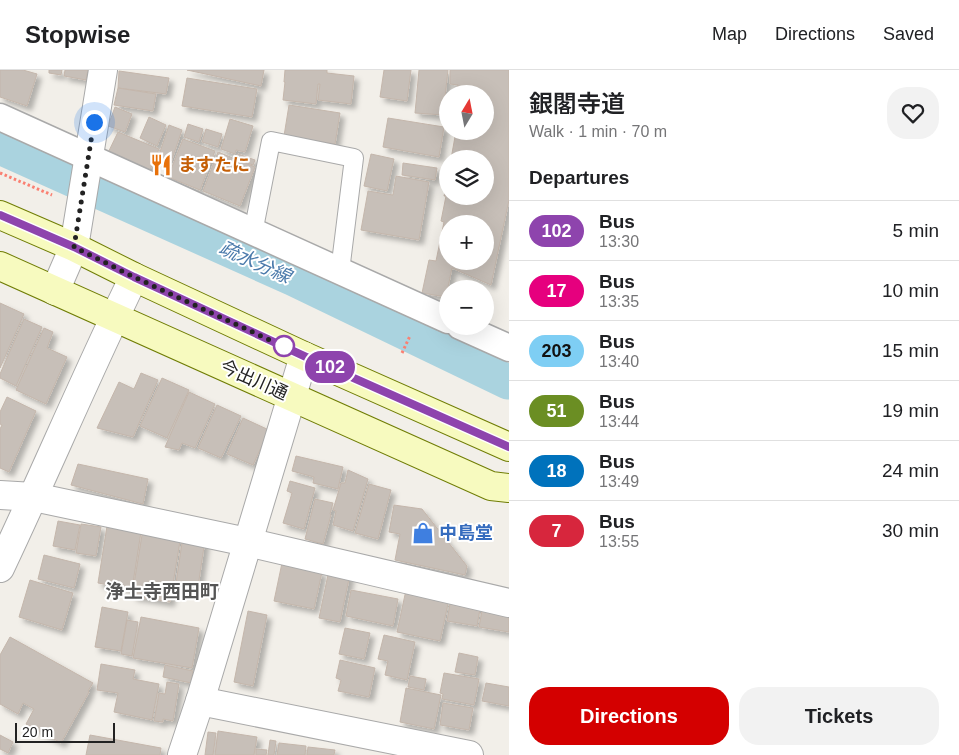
<!DOCTYPE html>
<meta charset="utf-8">
<style>
body{margin:0;font-family:Helvetica,"Noto Sans JP",sans-serif;background:#f2f2f2;color:#202124;height:100vh;display:flex;flex-direction:column;font-size:19px;white-space:nowrap}
*{box-sizing:border-box;margin:0}
p{font-size:16px;color:#757577}
.icon{flex:none;width:28px;height:28px;fill:none;stroke:currentColor;stroke-width:2;stroke-linecap:round;stroke-linejoin:round}
.map{position:relative;flex:1;overflow:hidden}
.side{display:flex;flex-direction:column;background:#fff;width:450px}
.side>*{flex:none}
.badge{padding:0 10px;border-radius:16px;font-size:18px;line-height:32px}
.needle{width:32px;rotate:10deg}
.buttons{position:absolute;left:439px;top:15px;display:grid;gap:10px}
.buttons a{display:grid;place-items:center;width:55px;height:55px;border-radius:50%;background:#fff;box-shadow:0 5px 20px #0002;font-size:25px}
.scale{position:absolute;left:15px;bottom:12px;width:100px;box-sizing:border-box;padding-left:5px;border:2px solid #222;border-top:0;font-size:14px;line-height:18px;white-space:nowrap;color:#222;-webkit-text-stroke:4px #fff;paint-order:stroke}
.you{position:absolute;width:25px;height:25px;margin:-12px;border:4px solid #fff;border-radius:50%;background:#1a73e8;box-shadow:0 0 0 8px #1a73e833}
.map>.badge{position:absolute;translate:-50% -50%;box-shadow:0 0 0 2px #fff}
h2{padding:0 20px;font-size:19px;line-height:45px}
.round{display:grid;place-items:center;flex:none;width:52px;height:52px;border-radius:20px;background:#f2f2f2}
.overview{display:flex;align-items:center;justify-content:space-between;height:85px;padding:0 20px}
h1{font-size:24px;font-weight:600;line-height:38px}
.primary-button{display:flex;gap:10px;margin-top:auto;padding:10px 20px}
.primary-button a{flex:1;height:58px;border-radius:20px;background:#d40000;color:#fff;font-size:20px;font-weight:600;line-height:58px;text-align:center}
.primary-button a+a{background:#f2f2f2;color:#202124}
ul{padding:0;list-style:none}
li{display:flex;align-items:center;gap:15px;height:60px;padding:0 20px;border-top:1px solid #e0e0e0}
li div{flex:1}
li b{display:block;font-size:19px}
li em{font-style:normal}
li .badge{min-width:55px;font-weight:700;text-align:center}
header{display:flex;align-items:center;gap:30px;box-sizing:border-box;height:70px;padding:0 25px;background:#fff;border-bottom:1px solid #e0e0e0}
header strong{font-size:24px}
nav{display:flex;gap:28px;margin-inline-start:auto;font-size:18px}
main{display:flex;flex:1;min-height:0}
.map>svg:first-child{display:block}
.lines{fill:none;stroke-linecap:round;stroke-linejoin:round}
.canal{stroke:#aad3df;stroke-width:35}
.building{fill:#c7bfb8;stroke:#c4b6ab;fill-rule:evenodd;filter:url(#shadow)}
.service-casing{stroke:#a9a9a9;stroke-width:20}
.pedestrian-casing{stroke:#a9a9a9;stroke-width:29}
.minor-casing{stroke:#a9a9a9;stroke-width:30}
.tertiary-casing{stroke:#a9a9a9;stroke-width:30}
.secondary-casing{stroke:#707d05;stroke-width:30}
.path{stroke:#fa8072;stroke-width:3;stroke-dasharray:2.5 2.5;stroke-linecap:butt}
.service{stroke:#fff;stroke-width:18}
.pedestrian{stroke:#fff;stroke-width:26}
.minor{stroke:#fff;stroke-width:28}
.tertiary{stroke:#fff;stroke-width:28}
.secondary{stroke:#f7fabf;stroke-width:28}
.line-casing{stroke:#fff;stroke-width:11}
.line{stroke:#8e44ad;stroke-width:8}
.walk{stroke:#222;stroke-width:5;stroke-dasharray:0 9}
.stop-dot{fill:#fff;stroke:#8e44ad;stroke-width:2.5}
.labels{text-anchor:middle;dominant-baseline:central;stroke-width:4;stroke-linejoin:round;paint-order:stroke}
.food-label{font-size:18px;font-weight:bold;fill:#c56008;stroke:#fff;text-anchor:start}
.street-label{font-size:18px;fill:#222;stroke:#fff}
.shop-label{font-size:18px;font-weight:bold;fill:#366cbe;stroke:#fff;text-anchor:start}
.water-label{font-size:19px;font-style:italic;fill:#4a7aab;stroke:#fff}
.neighbourhood-label{font-size:19px;font-weight:bold;fill:#555;stroke:#fff}
</style>
<header>
<strong>Stopwise</strong>
<nav><a>Map</a><a>Directions</a><a>Saved</a></nav>
</header>
<main>
<div class="map">
<svg width="509" height="685" viewBox="0 0 509 685">
<defs>
<filter id="shadow"><feDropShadow dx="4.5" dy="4.5" stdDeviation="2.5" flood-color="#0004"/></filter>
</defs>
<rect width="100%" height="100%" fill="#f2efe9"/>
<g class="lines">
<!-- canal -->
<polyline class="canal" points="0,77 292,208 508,312"/>
</g>
<!-- building -->
<g class="building">
<polygon points="0,0 23,0 37,4 27,36 0,27"/>
<polygon points="49,0 62,0 61,5 49,3"/>
<polygon points="65,0 88,0 86,10 64,6"/>
<polygon points="187,0 264,0 261,16"/>
<polygon points="285,0 327,0 327,3 354,6 351,34 318,30 320,14 318,14 316,34 283,30 285,12 284,12"/>
<polygon points="384,0 411,0 407,31 380,27"/>
<polygon points="419,0 448,0 443,45 415,43"/>
<path d="M450,0H509V130L491,215L452,198L446,227L422,223L429,190L436,191L444,152L441,151L446,126H444L448,109V126H485V89H451L456,61H485V24H456L458,15L450,14ZM448,154H485V191H448Z"/>
<polygon points="119,1 169,8 166,24 118,18"/>
<polygon points="187,8 257,19 252,47 182,36"/>
<polygon points="118,18 156,24 153,41 114,35"/>
<polygon points="289,35 340,43 335,74 284,66"/>
<polygon points="115,37 132,44 125,62 108,56"/>
<polygon points="149,47 166,55 157,76 140,68"/>
<polygon points="388,48 444,57 439,87 383,77"/>
<polygon points="230,49 253,56 245,82 236,80 235,84 221,79"/>
<polygon points="188,54 203,59 199,72 184,67"/>
<polygon points="169,55 182,60 171,92 158,88"/>
<polygon points="206,59 222,64 218,77 202,72"/>
<polygon points="118,62 159,79 149,102 107,85"/>
<polygon points="183,69 215,81 200,120 168,107"/>
<polygon points="218,82 255,97 240,136 203,121"/>
<polygon points="238,84 255,90 253,95 236,89"/>
<polygon points="371,84 394,89 387,121 364,116"/>
<polygon points="403,93 437,98 435,110 402,105"/>
<polygon points="396,106 429,112 419,170 361,160 368,121 393,125"/>
<polygon points="0,233 24,244 0,298"/>
<polygon points="24,249 42,257 16,316 0,308 0,304"/>
<polygon points="44,258 53,262 47,278 67,287 46,334 16,320"/>
<polygon points="141,303 158,310 133,367 97,358 119,312 134,319"/>
<polygon points="162,308 189,320 167,368 140,356"/>
<polygon points="189,322 215,334 195,378 182,373 179,380 165,377"/>
<polygon points="7,327 36,341 9,402 0,398 0,359 2,355 0,354 0,342"/>
<polygon points="217,335 241,346 221,388 198,378"/>
<polygon points="243,348 269,360 253,395 227,384"/>
<polygon points="296,386 343,397 338,419 313,413 314,407 292,401"/>
<polygon points="78,394 148,409 143,434 71,415"/>
<polygon points="348,400 368,409 353,461 333,455 336,441 333,440 341,413 345,413"/>
<polygon points="290,411 315,418 304,459 283,453 292,423 287,421"/>
<polygon points="369,414 391,420 378,469 355,463"/>
<polygon points="315,429 333,433 330,444 331,445 323,474 305,469"/>
<polygon points="394,435 422,439 467,496 465,505 395,490 400,464 389,462"/>
<polygon points="58,451 80,455 75,480 53,476"/>
<polygon points="81,454 101,457 96,486 76,483"/>
<polygon points="107,456 141,462 132,519 98,513"/>
<polygon points="143,459 181,465 170,532 132,526"/>
<polygon points="183,466 205,470 198,517 176,513"/>
<polygon points="44,485 80,494 74,518 38,509"/>
<polygon points="282,493 322,502 314,539 274,531"/>
<polygon points="329,500 350,504 340,552 319,548"/>
<polygon points="30,510 73,523 62,560 19,547"/>
<polygon points="351,520 398,529 393,556 346,546"/>
<polygon points="406,520 449,529 440,571 397,562"/>
<polygon points="451,528 481,533 477,556 447,551"/>
<polygon points="483,535 503,540 509,547 509,562 479,557"/>
<polygon points="102,537 128,542 121,581 95,577"/>
<polygon points="248,541 267,545 253,616 234,612"/>
<polygon points="141,547 199,558 192,598 133,588"/>
<polygon points="127,550 138,552 132,586 121,584"/>
<polygon points="345,558 370,563 364,589 339,584"/>
<polygon points="384,565 415,572 407,610 385,605 388,591 378,589"/>
<polygon points="10,567 93,613 88,621 89,622 61,673 26,654 34,639 23,633 18,644 0,634 0,585"/>
<polygon points="459,583 478,587 475,605 455,602"/>
<polygon points="340,590 375,598 369,627 338,621 341,610 336,608"/>
<polygon points="101,594 135,600 133,609 159,614 152,650 114,642 118,623 97,620"/>
<polygon points="165,595 193,601 191,613 163,607"/>
<polygon points="444,603 479,609 474,635 442,629 443,624 440,623"/>
<polygon points="410,606 426,609 424,620 408,617"/>
<polygon points="167,612 179,614 173,651 163,649 163,652 154,651 159,623 165,624"/>
<polygon points="486,613 509,617 509,636 482,631"/>
<polygon points="406,618 441,625 434,659 400,652"/>
<polygon points="443,633 473,638 469,660 440,655"/>
<polygon points="218,661 257,667 254,685 215,685"/>
<polygon points="208,662 216,663 213,685 205,685"/>
<polygon points="0,665 13,672 8,683 0,679"/>
<polygon points="90,665 161,678 160,685 86,685"/>
<polygon points="270,670 276,671 274,685 268,685"/>
<polygon points="279,673 306,676 305,685 277,685"/>
<polygon points="308,677 335,680 334,685 307,685"/>
<polygon points="256,679 267,680 266,685 256,685"/>
</g>
<g class="lines">
<!-- service casing -->
<g class="service-casing">
<polyline id="service" points="253,163 271,71 354,88 340,201"/>
</g>
<!-- pedestrian casing -->
<g class="pedestrian-casing">
<g id="pedestrian">
<polyline points="0,47 448,250"/>
<polyline points="460,256 509,278"/>
</g>
</g>
<!-- minor casing -->
<g class="minor-casing">
<g id="minor">
<polyline points="55,221 74,177 103,0"/>
<polyline points="0,425 34,427 247,472 509,533"/>
<polyline points="200,631 469,685"/>
<polyline points="182,685 200,631 304,286"/>
</g>
</g>
<!-- tertiary casing -->
<g class="tertiary-casing">
<path id="tertiary" d="M0,498C46,401 87,303 134,207"/>
</g>
<!-- secondary casing -->
<g class="secondary-casing">
<g id="secondary">
<polyline points="0,145 74,177 134,207 304,286 509,377"/>
<polyline points="0,196 491,416 509,418"/>
</g>
</g>
<!-- path -->
<g class="path">
<polyline points="0,103 52,125"/>
<polyline points="402,283 410,266"/>
</g>
<!-- service -->
<use href="#service" class="service"/>
<!-- pedestrian -->
<use href="#pedestrian" class="pedestrian"/>
<!-- minor -->
<use href="#minor" class="minor"/>
<!-- tertiary -->
<use href="#tertiary" class="tertiary"/>
<!-- secondary -->
<use href="#secondary" class="secondary"/>
</g>
<g class="lines">
<!-- line casing -->
<g class="line-casing">
<polyline id="line" points="0,145 74,177 134,207 304,286 509,377"/>
</g>
<!-- line -->
<use href="#line" class="line"/>
<!-- walk -->
<polyline class="walk" points="94,52 74,177 134,207 287,278 284,276"/>
</g>
<!-- icons -->
<defs>
<g id="restaurant-bare" transform="scale(1.725)"><path d="M-5-6h1v4h1v-4h1v4h1v-4h1v5L-1.5 .5V6h-2V.5L-5-1ZM5-6V6H3V1.5H1.5Q1.5-4 5-6Z" fill="#e8710a" stroke="#fff" stroke-width="2.5" paint-order="stroke"/></g>
<g id="shop-bare" transform="scale(1.725)"><path d="M-5-2.5h2.3a2.7 3.5 0 0 1 5.4 0H5L5.5 6h-11ZM-1.5-2.5h3a1.5 2.3 0 0 0-3 0Z" fill="#3f7fe0" stroke="#fff" stroke-width="2.5" paint-order="stroke"/></g>
</defs>
<g fill-rule="evenodd">
<use href="#restaurant-bare" x="161" y="95"/>
<use href="#shop-bare" x="423" y="463"/>
</g>
<!-- markers -->
<circle class="stop-dot" cx="284" cy="276" r="10"/>
<g class="labels">
<!-- food labels -->
<g class="food-label">
<text x="178" y="95">ますたに</text>
</g>
<!-- street labels -->
<g class="street-label">
<text transform="translate(254 310) rotate(24)">今出川通</text>
</g>
<!-- shop labels -->
<g class="shop-label">
<text x="439" y="463">中島堂</text>
</g>
<!-- water labels -->
<g class="water-label">
<text transform="translate(255 192) rotate(24)">疏水分線</text>
</g>
<!-- neighbourhood labels -->
<g class="neighbourhood-label">
<text x="162" y="521">浄土寺西田町</text>
</g>
</g>
</svg>
<div class="buttons">
<a><svg class="needle" viewBox="-14 -14 28 28"><path d="M0-13l5 13h-10z" fill="#e53935"/><path d="M0 13l5-13h-10z" fill="#757577"/></svg></a>
<a><svg class="icon" aria-label="layers" viewBox="0 0 24 24"><path d="M12 4l9 5-9 5-9-5zM3 14l9 5 9-5"/></svg></a>
<a>+</a>
<a>−</a>
</div>
<div class="scale">20 m</div>
<div class="you" style="left:94px;top:52px"></div>
<b class="badge" style="left:330px;top:297px;background:#8e44ad;color:#fff">102</b>
</div>
<section class="side">
<div class="overview"><div><h1>銀閣寺道</h1><p>Walk · 1 min · 70 m</p></div><a class="round"><svg class="icon" aria-label="heart" viewBox="0 0 24 24"><path d="M12 20l-8-8c-3-5 5-10 8-4 3-6 11-1 8 4z"/></svg></a></div>
<h2>Departures</h2>
<ul>
<li><span class="badge" style="background:#8e44ad;color:#fff">102</span><div><b>Bus</b><p>13:30</p></div><em>5 min</em></li>
<li><span class="badge" style="background:#e6007e;color:#fff">17</span><div><b>Bus</b><p>13:35</p></div><em>10 min</em></li>
<li><span class="badge" style="background:#7ecef4;color:#111">203</span><div><b>Bus</b><p>13:40</p></div><em>15 min</em></li>
<li><span class="badge" style="background:#6b8e23;color:#fff">51</span><div><b>Bus</b><p>13:44</p></div><em>19 min</em></li>
<li><span class="badge" style="background:#0072bc;color:#fff">18</span><div><b>Bus</b><p>13:49</p></div><em>24 min</em></li>
<li><span class="badge" style="background:#d7263d;color:#fff">7</span><div><b>Bus</b><p>13:55</p></div><em>30 min</em></li>
</ul>
<div class="primary-button"><a>Directions</a><a>Tickets</a></div>
</section>
</main>
